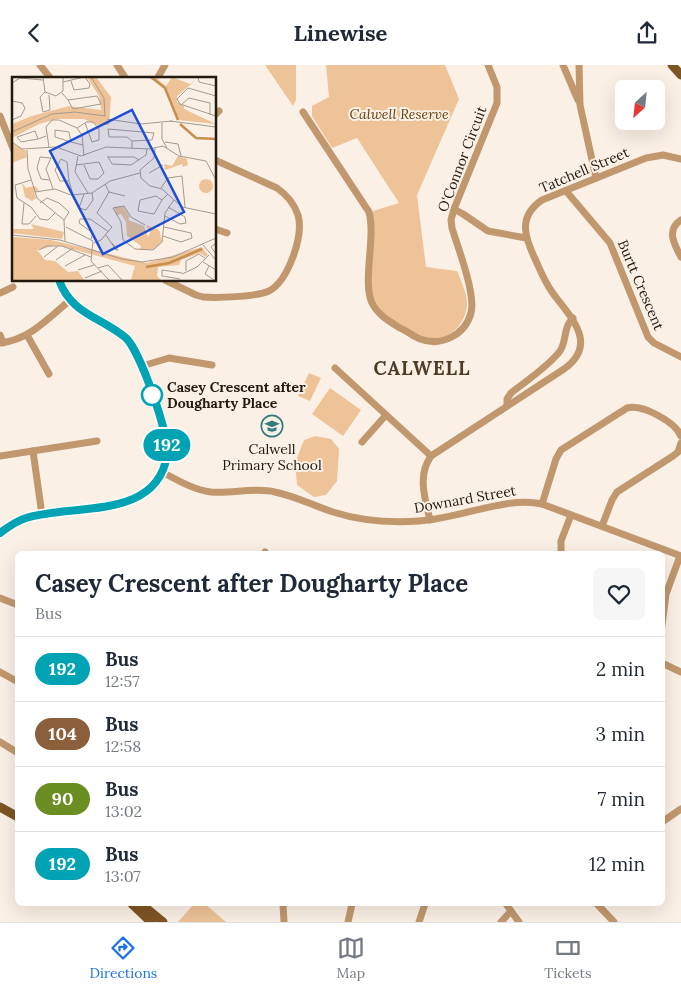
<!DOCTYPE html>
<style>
body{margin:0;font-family:Lora,serif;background:#f6f6f7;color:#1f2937;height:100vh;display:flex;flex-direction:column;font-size:19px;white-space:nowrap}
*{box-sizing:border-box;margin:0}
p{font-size:16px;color:#747a83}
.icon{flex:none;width:28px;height:28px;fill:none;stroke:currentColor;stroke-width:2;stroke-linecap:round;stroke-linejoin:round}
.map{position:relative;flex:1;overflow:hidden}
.panel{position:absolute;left:15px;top:486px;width:650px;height:355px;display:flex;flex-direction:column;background:#fff;border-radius:8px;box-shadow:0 5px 20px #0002}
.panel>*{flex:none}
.badge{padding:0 10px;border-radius:16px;font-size:18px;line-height:32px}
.needle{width:32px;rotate:207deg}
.buttons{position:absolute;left:615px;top:15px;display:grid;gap:10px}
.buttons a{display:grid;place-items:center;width:50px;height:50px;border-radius:8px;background:#fff;box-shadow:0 5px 20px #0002;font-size:25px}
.map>.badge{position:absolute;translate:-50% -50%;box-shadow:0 0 0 2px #fff}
.round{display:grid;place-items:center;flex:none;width:52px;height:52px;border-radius:8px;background:#f6f6f7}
.overview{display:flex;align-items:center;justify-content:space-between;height:85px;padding:0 20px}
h1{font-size:24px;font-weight:700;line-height:38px}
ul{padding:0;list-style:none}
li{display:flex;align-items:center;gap:15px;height:65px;padding:0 20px;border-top:1px solid #e0e1e3}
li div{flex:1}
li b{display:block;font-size:19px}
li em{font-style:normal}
li .badge{min-width:55px;font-weight:700;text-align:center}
header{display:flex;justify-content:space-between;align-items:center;height:65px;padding:0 20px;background:#fff;font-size:22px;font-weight:700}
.tabs{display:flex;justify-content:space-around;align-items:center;height:70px;border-top:1px solid #e0e1e3;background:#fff;font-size:14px;color:#747a83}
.tabs a{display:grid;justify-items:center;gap:2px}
.tabs .selected{color:#1a73e8}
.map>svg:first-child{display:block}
.green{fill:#eec397}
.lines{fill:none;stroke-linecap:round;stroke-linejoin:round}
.minor{stroke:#c1986e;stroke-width:7}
.major{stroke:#7f5423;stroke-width:9}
.line-casing{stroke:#fff;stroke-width:11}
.line{stroke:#00a3b4;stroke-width:8}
.stop-dot{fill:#fff;stroke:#00a3b4;stroke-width:2.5}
.labels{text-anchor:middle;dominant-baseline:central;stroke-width:4;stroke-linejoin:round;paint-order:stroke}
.park-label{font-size:14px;font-style:italic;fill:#69410f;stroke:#fbf0e6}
.street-label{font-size:14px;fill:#22190f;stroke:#fbf0e6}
.stop-label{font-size:14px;font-weight:bold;fill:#22190f;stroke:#fbf0e6;text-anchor:start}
.poi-label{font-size:14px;fill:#22190f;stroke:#fbf0e6}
.district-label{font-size:19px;font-weight:bold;letter-spacing:1px;fill:#4f3a24;stroke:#fbf0e6}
.inset-river{fill:none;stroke:#c88e4d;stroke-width:2.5}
.inset-road{fill:none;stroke:#a49a90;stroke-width:1}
.view{fill:#1d4ed8;fill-opacity:0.15;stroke:#1d4ed8;stroke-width:2.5}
.inset-edge{fill:none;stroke:#22190f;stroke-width:2.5}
</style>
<header><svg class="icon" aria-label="back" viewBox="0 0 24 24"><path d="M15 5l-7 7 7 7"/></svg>Linewise<svg class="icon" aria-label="share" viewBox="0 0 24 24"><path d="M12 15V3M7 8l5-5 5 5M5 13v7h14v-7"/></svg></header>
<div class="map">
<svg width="681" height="857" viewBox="0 0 681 857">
<rect width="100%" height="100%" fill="#fbf0e6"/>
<!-- green -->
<g class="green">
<polygon points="265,0 296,0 296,35 293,41"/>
<path d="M326,0H445L459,34L417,130L426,202L457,206C461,216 467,228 467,239C467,257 449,277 430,274C420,273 411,267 403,262C388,253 380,250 373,234C369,225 372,160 373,146L399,138L357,73L332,83L312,51V41L329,32Z"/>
<polygon points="309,308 321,313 310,336 298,331"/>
<polygon points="330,323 361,345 343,371 312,349"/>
<polygon points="315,371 331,374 339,384 337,416 326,430 314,432 297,420 295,398 304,375"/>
<polygon points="194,839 205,839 226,857 178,857"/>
</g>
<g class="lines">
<!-- minor -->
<g class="minor">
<polyline points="40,0 51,14"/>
<polyline points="117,0 126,14"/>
<polyline points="563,0 578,35"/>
<polyline points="579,0 580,40 596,113"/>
<polyline points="157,14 165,0"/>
<path d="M303,47L369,147C376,173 362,216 372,238C378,250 389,256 400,263C407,266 413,271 420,274C441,282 465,270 471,248C476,229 458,183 452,163L451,155L454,144L497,38V22L488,0"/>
<polyline points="215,50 219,46"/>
<polyline points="0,51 14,86"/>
<polyline points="566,126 610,178 648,272 654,278 681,292"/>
<polyline points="454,144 463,149 488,166 526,173"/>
<path d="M681,155C666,165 674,179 681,192"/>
<polyline points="215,164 227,168"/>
<path d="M165,215L196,230L203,232C217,233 256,232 269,226C288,216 304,171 298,150C294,138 287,130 277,123L215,95"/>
<polyline points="0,228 13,222"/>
<polyline points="0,270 3,278"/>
<polyline points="27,270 49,309"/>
<path d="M0,278C29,275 49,253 70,235"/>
<polyline points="142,301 169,293 212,300"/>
<polyline points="335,303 431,391"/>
<path d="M507,341V334L511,328C526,316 549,301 560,286C567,276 563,262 573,253"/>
<polyline points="362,377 386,350"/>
<polyline points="33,386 42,450"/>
<polyline points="0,391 97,376"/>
<path d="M162,407C177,415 194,425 211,427C232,429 254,422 275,427C295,431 314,441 333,447C361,456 390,458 419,456C459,454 505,431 542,439L681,491"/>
<path d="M542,439L556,394L561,385L627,343C643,339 675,357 681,371"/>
<path d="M430,455C425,433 417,411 431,391L564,304C600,278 569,251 552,227C545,217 541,207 536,196C525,173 517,152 542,135L646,93L663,90L681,94"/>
<polyline points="602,461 612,435 617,427 673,391 678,387 681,378"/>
<path d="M0,468C35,441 88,447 129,436C155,425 172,401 167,372C164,357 157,343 152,329C146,311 142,291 129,277C106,251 72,252 59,215"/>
<polyline points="264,489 265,487"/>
<polyline points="561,489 561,476 571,450"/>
<polyline points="0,533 18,540"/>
<polyline points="662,560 666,529 680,491"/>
<polyline points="662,598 681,607"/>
<polyline points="0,607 18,617"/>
<polyline points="0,677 18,688"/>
<polyline points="662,757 681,744"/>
<polyline points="283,839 284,857"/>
<polyline points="506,839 519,857"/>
<polyline points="597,839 614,857"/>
<polyline points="348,857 352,839"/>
<polyline points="419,857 425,839"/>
<polyline points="501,857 511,846"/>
</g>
<!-- major -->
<g class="major">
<polyline points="672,0 681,10"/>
<polyline points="0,742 18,752"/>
<polyline points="132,839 151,857"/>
<polyline points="141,839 163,857"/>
</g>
</g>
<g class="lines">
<!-- line casing -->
<g class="line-casing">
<path id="line" d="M0,468C8,462 16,456 26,453C73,438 157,456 167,390C170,371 140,286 126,273C101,252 71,249 59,215"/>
</g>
<!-- line -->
<use href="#line" class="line"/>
</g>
<!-- icons -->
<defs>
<g id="school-ring" transform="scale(1.125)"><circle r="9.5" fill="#fbf0e6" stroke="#347d7e" stroke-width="1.5"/><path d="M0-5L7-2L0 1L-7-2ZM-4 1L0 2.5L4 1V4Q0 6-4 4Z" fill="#347d7e"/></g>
</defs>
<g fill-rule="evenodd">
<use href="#school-ring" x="272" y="361"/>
</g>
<!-- markers -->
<circle class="stop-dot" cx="152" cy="330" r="10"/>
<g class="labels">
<!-- park labels -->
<g class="park-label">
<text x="399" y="49">Calwell Reserve</text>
</g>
<!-- street labels -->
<g class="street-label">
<text transform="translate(462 94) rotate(-69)">O'Connor Circuit</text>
<text transform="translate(584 105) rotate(-23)">Tatchell Street</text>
<text transform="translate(641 220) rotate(67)">Burtt Crescent</text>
<text transform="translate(465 434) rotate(-10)">Downard Street</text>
</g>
<!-- stop labels -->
<g class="stop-label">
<text x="167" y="322">Casey Crescent after<tspan x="167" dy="16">Dougharty Place</tspan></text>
</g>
<!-- poi labels -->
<g class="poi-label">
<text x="272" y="384">Calwell<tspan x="272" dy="16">Primary School</tspan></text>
</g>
<!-- district labels -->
<g class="district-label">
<text x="422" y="303">CALWELL</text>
</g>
</g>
<!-- overview -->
<g transform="translate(12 12)">
<rect width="204" height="204" fill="#fbf0e6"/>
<path d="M75,0H84L99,20L97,48H85L72,42H45L27,47L0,61V47L20,39L57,29L89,33L87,19ZM136,0H148L146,3L154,9L160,0L178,7L185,2L165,19V25L172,29V32L204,47L166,43L153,11ZM0,66L14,74L15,80L0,86ZM166,79L175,82L176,88L171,90L170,87L153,93L152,87L160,89ZM187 109a7 7 0 1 1 14 0a7 7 0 1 1-14 0ZM10,106L14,111L23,109L27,113L22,115L24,121L20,124L13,120ZM111,129L118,140L116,143L132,149L136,160L138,156L134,148L147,153L150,164L143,172L128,173L129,169L115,159L114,145L109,137L105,138L102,130ZM19,147L52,155L50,162L0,156V152H22ZM3,160L39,163L135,186L190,170L196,178L194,180L188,176L169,183L167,188L146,190L145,199L149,203H119L123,189L45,168L25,173L33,183L43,184L56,195L66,194L72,203H0V161Z" fill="#eec397"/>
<path class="inset-river" d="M139,0L153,11L166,43M168,47L184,61L204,62M134,190L157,186L190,172"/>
<path class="inset-road" d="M31,0L33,15L44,19L51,14V0M186,0L187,5L204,9M59,4L62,13L77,11L78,7L73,0M51,5L72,0M0,6L8,1L31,3M33,15L28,20L31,35L38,33L37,18M50,16L56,23L85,19L89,27L61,32L56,23M204,19L176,11L165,22L168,27L204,39M0,24L10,26L13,31L9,39L0,43M170,27L177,21L198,26V38M95,42L129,47L160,44M158,44L204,50M150,46V62L155,71M65,51L73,46L74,45H81L87,52V63L80,65L73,46M0,55L40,37L63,35L93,39L92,21L79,0M26,62L9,65L5,60L23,54L26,62L34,59M120,64L115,60H97L96,52L142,56L140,63L120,64V71M0,65L10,72L44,70L69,79L94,70L137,72L151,69M59,65L43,60V53L57,55L59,65L71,68M153,65L166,67L169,79M151,69L167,79L194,84L204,103M37,70L34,50L40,43H47L65,51L70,58L72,79M143,71L142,81L128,93L129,101L138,109L150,112L170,130L204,137M15,73L16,92L25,121L52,143L53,164M66,79L63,95L76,116M95,80H122L127,83M96,80L100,87L119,88L134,78L135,72M64,88L87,85L92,96L86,102H78L72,88M137,96L151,88M19,103L3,108L5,121L19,130L28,142L36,143L43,136M38,103L34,92L39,81L28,80L25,91L29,102L38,103L41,112M57,104L55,85L49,82L43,93L48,104H57L61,118M149,111L156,101L170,99L173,130M23,115L43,112L59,118L80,116L98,104L128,96M97,115L113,119M72,117L67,131L74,133L81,123L80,116M150,123L142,137L126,134L128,123L144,119L150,123L156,117M12,126L10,147H17L24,139M28,126L35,121L47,126L57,135L52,143M153,139L168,147L174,146L173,140L156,130M133,148L119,140L112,129L101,131L109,145L111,163L123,172L141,173L150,165L153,136L162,123M54,150L81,164L79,184L97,203M0,158L48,163L110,182L130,185L161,180L204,161M94,158L104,173H106L100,166M151,159L169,165L180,161L179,156L152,150M79,162L81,156L67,146L68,142H78L97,155M82,166L89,163L100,150L85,136L97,115L93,107M204,166L199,170L204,177M191,168L204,183M27,173L35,169H50L79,180M32,180L46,169M44,183L61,171M191,185L204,193M53,189L73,178M197,189L193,197L202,203M86,191L96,188L110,203M66,193L82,188M174,194V184L187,177L194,182M170,197L185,190L197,178M73,201L90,194M168,202L150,199V193L170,196"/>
<path class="view" d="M120,33L172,135L91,177L38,74Z"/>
<rect width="204" height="204" class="inset-edge"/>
</g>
</svg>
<div class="buttons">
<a><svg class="needle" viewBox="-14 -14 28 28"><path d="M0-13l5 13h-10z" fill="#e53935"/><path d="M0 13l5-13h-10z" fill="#747a83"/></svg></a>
</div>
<b class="badge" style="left:167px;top:380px;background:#00a3b4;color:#fff">192</b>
<section class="panel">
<div class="overview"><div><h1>Casey Crescent after Dougharty Place</h1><p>Bus</p></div><a class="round"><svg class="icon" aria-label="heart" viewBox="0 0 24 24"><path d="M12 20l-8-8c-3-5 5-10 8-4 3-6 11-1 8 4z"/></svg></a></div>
<ul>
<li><span class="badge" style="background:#00a3b4;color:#fff">192</span><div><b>Bus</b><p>12:57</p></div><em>2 min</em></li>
<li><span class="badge" style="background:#8b5e3c;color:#fff">104</span><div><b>Bus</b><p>12:58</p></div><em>3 min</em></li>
<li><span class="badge" style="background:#6b8e23;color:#fff">90</span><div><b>Bus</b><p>13:02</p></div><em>7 min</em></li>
<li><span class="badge" style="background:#00a3b4;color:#fff">192</span><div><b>Bus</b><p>13:07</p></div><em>12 min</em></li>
</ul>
</section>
</div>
<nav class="tabs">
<a class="selected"><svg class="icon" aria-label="directions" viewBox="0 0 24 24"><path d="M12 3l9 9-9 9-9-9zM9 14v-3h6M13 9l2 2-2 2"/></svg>Directions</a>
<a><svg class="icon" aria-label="map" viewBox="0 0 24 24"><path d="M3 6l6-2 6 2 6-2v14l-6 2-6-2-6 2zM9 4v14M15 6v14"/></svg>Map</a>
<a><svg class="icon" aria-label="tickets" viewBox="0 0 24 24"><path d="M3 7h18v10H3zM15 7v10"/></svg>Tickets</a>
</nav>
